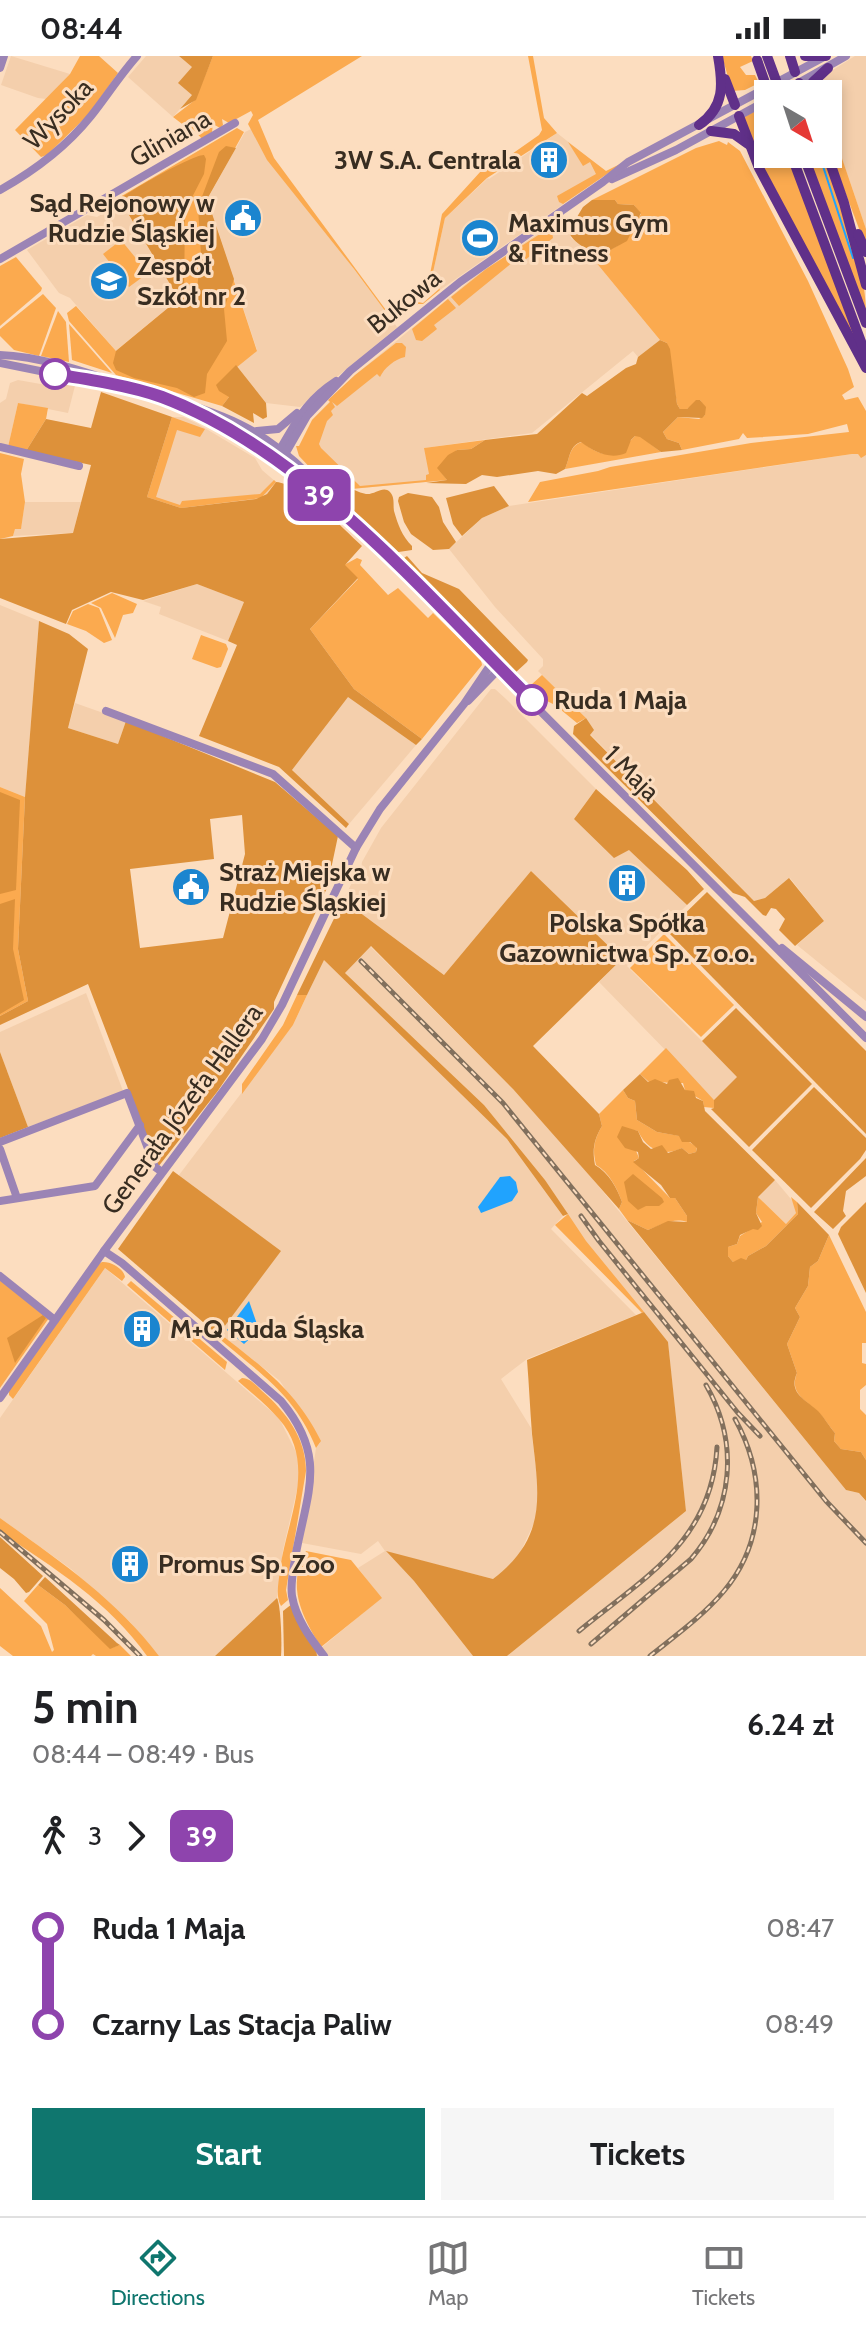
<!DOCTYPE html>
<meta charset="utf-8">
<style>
body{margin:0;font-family:Cabin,sans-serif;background:#f6f6f6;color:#202124;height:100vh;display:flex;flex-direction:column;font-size:30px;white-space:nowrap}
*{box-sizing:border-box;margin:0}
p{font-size:26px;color:#757577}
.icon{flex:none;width:44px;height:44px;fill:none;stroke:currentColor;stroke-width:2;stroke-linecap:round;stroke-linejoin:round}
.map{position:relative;height:1600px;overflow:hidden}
.sheet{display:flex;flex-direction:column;background:#fff;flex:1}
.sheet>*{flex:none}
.badge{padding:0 16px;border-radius:12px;font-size:28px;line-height:52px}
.needle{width:52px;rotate:141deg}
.buttons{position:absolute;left:754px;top:24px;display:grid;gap:16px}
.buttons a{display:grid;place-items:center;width:88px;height:88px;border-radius:0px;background:#fff;box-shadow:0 4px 12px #0003;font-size:40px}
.map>.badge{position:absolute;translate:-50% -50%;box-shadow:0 0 0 4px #fff}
.legs{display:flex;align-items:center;gap:12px;height:88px;padding:0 32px;font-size:26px}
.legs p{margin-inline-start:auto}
.headline{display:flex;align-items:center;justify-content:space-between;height:136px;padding:0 32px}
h1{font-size:44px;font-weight:700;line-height:60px}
.button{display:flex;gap:16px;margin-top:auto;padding:16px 32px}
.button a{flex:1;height:92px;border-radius:0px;background:#0f766e;color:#fff;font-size:32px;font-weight:700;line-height:92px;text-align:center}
.button a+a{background:#f6f6f6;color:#202124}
ul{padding:0 32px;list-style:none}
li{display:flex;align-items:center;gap:28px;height:96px;font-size:30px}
li i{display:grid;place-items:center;width:12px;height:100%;margin:0 10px;background:currentColor}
li i::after{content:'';width:20px;height:20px;margin:-10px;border:6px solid;border-radius:50%;background:#fff}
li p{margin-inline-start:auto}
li:first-child i{background:linear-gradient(#0000 50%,currentColor 0)}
li:last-child i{background:linear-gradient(currentColor 50%,#0000 0)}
.status{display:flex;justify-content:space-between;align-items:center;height:56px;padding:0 40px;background:#fff;direction:ltr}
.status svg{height:22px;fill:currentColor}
.tab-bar{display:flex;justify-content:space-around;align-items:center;height:112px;border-top:2px solid #e0e0e0;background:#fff;font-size:22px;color:#757577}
.tab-bar a{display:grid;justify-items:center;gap:4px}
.tab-bar .active{color:#0f766e}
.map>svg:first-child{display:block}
.built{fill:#f4cfac}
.green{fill:#fbaa4f}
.forest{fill:#dd913a;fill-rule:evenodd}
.water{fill:#20a3fe}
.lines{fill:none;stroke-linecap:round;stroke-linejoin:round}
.stream{stroke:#20a3fe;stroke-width:2}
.minor{stroke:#9b84b5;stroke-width:8}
.major{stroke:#603089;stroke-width:10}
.rail-casing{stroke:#82705d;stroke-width:5}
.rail{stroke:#fcddbf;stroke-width:2;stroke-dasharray:6;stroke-linecap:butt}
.major-bridge{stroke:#603089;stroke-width:10}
.line-1-casing{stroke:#fff;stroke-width:18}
.line-1{stroke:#8e44ad;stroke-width:12}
.stop-1-dot{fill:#fff;stroke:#8e44ad;stroke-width:4}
.labels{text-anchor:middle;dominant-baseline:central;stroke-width:6;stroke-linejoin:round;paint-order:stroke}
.street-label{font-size:26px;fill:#382d21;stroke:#fcddbf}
.poi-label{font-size:26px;font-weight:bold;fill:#382d21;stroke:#fcddbf;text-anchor:start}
.stop-label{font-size:26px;font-weight:bold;fill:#382d21;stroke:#fcddbf;text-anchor:start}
</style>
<div class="status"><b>08:44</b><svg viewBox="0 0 49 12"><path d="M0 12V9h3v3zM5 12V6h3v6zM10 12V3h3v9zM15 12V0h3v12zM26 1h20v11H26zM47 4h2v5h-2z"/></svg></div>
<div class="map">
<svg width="866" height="1600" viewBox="0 0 866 1600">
<rect width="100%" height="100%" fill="#fcddbf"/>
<!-- built -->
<g class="built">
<polygon points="11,0 70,18 46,43 38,42 1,29"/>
<polygon points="146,0 179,0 192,11 192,39 173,61 128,21"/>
<polygon points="855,0 866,0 866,173 828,61 828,38 820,36 825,19"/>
<polygon points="250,69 295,134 397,271 399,270 300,351 266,347 236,309 257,294 207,143 245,76 251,73"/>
<polygon points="557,77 608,117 440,234 432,221 445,162 488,122 489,123"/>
<polygon points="122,146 179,243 116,295 70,242 59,237 27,194 87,159 97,161"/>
<polygon points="562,161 561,166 567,167 571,182 585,193 660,284 638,301 633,295 532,377 424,392 447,424 351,433 316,401 312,364 355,319 473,222"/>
<polygon points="18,324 63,332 64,328 76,326 68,357 18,347 8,391 0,389 0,347 6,343 10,327"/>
<polygon points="172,361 183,361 198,368 255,402 262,414 276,426 267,438 181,452 147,441"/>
<polygon points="852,398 858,398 861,401 866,399 866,945 797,889 824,865 790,822 765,842 754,845 590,678 586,662 538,615 543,610 543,603 495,551 449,493 482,462 509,450"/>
<polygon points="25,446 81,446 73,477 13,480 15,473 21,472"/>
<polygon points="197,528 244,546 228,585 159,558 161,551 143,545"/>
<polygon points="0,549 39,565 25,741 0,731"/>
<polygon points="491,633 495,633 506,643 596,733 574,763 629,793 687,849 627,910 738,1021 714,1044 599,926 621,904 531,815 444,919 343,844 357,817 361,815 362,806 381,772"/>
<polygon points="348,640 416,689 349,768 292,714"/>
<polygon points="75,647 126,665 118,688 68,672"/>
<polygon points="370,890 513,1033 574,1100 846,1434 859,1437 866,1446 866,1600 507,1600 686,1455 668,1287 585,1185 545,1124 484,1049 345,917"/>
<polygon points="324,903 507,1083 563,1160 551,1173 636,1259 527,1303 501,1323 531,1372 539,1436 537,1461 516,1505 493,1523 387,1496 414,1525 473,1600 317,1600 315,1597 381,1542 358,1512 385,1495 378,1485 361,1498 302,1487 316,1392 320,1387 280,1325 218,1276 179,1119 293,969"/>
<polygon points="86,937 123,1035 28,1071 0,996 0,976"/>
<polygon points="775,1124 796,1149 796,1157 786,1168 758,1141"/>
<polygon points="105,1212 279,1362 297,1398 301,1414 299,1425 283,1494 277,1542 215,1600 159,1600 130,1566 71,1513 0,1462 0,1362"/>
</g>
<!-- green -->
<g class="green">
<polygon points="80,0 99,0 118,17 89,58 47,99 41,101 15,74 70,18"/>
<polygon points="213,0 362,0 258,64 274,102 394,265 418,246 423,247 439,233 430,218 442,158 481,115 492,112 539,79 542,74 528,0 533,0 544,62 557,77 487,122 445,162 432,221 440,234 423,248 418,248 394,267 354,213 267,104 248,68 253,59 251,55 229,67 222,63 223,69 220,72 213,68 212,76 202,83 193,73 190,74 173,61 195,44"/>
<polygon points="722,0 751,0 753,5 740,11 746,19 755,19 759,27 745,34 732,35"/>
<polygon points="767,49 768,64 764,73 765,77 768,76 768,98 788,98 862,299 762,108 744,61"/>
<polygon points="828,61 866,173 866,191 828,91"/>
<polygon points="237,72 244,76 207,143 257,295 226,320 229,341 222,350 116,319 69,265 67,257 76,250 116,295 179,243 122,147 104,155 103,151"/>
<path d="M719,85L727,89L728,86L740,95L808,225L848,313L854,331L842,339L845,344L858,341L866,355V399L861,402L858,398H852L528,446L540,426L598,415L610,411L751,387L849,376L847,368L808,378L747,382L743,377L739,383L682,394L679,387L667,383L663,376L678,361L699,363L705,359V351L700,344L687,353H680L677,348L667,287L660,284L585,193C618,202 625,183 641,158L634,149L618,148L615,144H592L696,92Z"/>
<polygon points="568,86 606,115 626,105 563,148 559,146 557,140 596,118 590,106 583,110"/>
<path d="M807,98H823C839,144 866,209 866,257Z"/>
<polygon points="546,174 552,176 553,182 525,204 522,202 515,208 513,206 459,250 451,241 486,213"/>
<polygon points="121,184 148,217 129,231 103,198"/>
<polygon points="16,201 42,232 41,235 0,270 0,210"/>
<polygon points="43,238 56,252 39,300 14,294 0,280 0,273"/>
<polygon points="448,243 456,252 434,269 437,273 422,285 416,284 412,273"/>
<polygon points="58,255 66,266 69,306 41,300"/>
<polygon points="69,268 112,317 72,304"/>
<path d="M396,287H402L406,291L405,301C395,303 384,312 380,321L377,318L337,350L332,346L335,351L331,355L333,359L327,365L319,388L321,392L360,430L426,424V419L429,418L424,392L485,384L471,393L457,394L438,412L447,424L351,433L329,413L334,429C344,437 353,442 353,457L299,400L296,390H299L312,364L330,346L328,344L355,319Z"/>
<polygon points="18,347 48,352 46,363 26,395 8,391"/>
<polygon points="172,361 205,373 200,381 177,374 156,441 180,449 182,445 260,438 274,424 276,426 261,442 181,452 147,441"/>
<path d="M635,380H640L661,396L565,413C570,402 569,390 582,386C605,405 617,400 635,380Z"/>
<polygon points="0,397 24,403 21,418 25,446 21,473 15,473 13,480 0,483"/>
<polygon points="357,502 362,504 360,509 388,539 398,532 428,562 433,557 481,604 482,609 422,683 354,633 310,573 358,523 344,509"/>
<polygon points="112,537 137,548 133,557 123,559 115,582 101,552 91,547"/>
<polygon points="88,548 99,552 112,584 104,587 86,575 67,568 73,555"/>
<polygon points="201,579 226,588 228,593 221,611 217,612 192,603"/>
<polygon points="542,619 586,662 577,667 555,649 539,641 531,629"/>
<polygon points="0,731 25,741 18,893 28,945 0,960"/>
<polygon points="664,878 734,949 701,981 630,912"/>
<polygon points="297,939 307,939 293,969 242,1038 242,1028 283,969"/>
<path d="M666,992L714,1044V1052L704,1051L703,1045L685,1034L683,1027C670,1028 661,1025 649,1026L640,1018Z"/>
<path d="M623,1034L628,1042L635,1045L637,1064L657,1076L680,1080L697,1091L696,1096L689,1098L682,1092C663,1101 647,1094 638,1075L627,1073L639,1102L634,1105L670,1142H675L687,1160V1166C674,1161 661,1169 648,1174L627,1164L619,1153L622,1146C617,1132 609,1116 596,1109C592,1093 594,1084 602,1070L599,1058Z"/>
<polygon points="758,1141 786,1168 796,1157 791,1141 797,1146 798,1158 766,1190 748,1200 746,1204 733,1206 728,1200 728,1191 737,1188 740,1180 762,1166 756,1157"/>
<polygon points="568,1158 586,1185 644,1256 642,1257 555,1169"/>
<path d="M829,1179L866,1256V1287H862V1307L866,1308V1329L860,1334V1353L866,1359V1404L861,1396L841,1393L834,1385L835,1377C829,1370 824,1361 817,1355C805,1343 789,1337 797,1317L787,1288L800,1261L795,1252L808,1230L810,1211L818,1205Z"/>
<path d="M102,1206C111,1205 124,1213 125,1221L122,1225L105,1212L13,1343L9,1339V1334L96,1210Z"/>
<polygon points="0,1224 49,1262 0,1332"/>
<polygon points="131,1225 227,1306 225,1314 127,1229"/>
<path d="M218,1276C262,1311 295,1333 321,1385L316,1392C295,1338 258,1316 216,1280L219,1279Z"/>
<path d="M242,1322C251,1323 255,1328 262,1335C286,1356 306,1382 306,1415L286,1534L288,1544L281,1550C275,1539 279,1526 280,1513C287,1463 318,1408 279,1363C267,1349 252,1337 238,1325Z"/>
<path d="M0,1462C57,1503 116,1543 159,1600H147C110,1547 53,1511 0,1476Z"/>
<path d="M306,1495L351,1504L382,1542L321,1591C302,1561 286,1530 306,1495Z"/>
<polygon points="38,1529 65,1549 111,1592 120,1589 131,1600 96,1600 93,1598 91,1600 13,1600 0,1590 0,1532 41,1570 52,1596 54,1594 47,1568 24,1545"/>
</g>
<!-- forest -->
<g class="forest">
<polygon points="179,0 213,0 196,44 180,53 192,39 178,27 192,11"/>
<path d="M226,90L236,92L207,143L234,223L224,253L227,285L207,318L205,337L194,341L177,332L134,322L116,314L113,307L116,295L179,243L122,147L104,155C112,144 193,98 204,99L206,103L204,118L185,155L184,242L186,247L191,248L196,241L201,199L198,151L219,96Z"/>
<path d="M592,144H615L618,148L634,149L641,157L627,185L605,197C588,195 574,189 567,173L571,163L577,161L583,151Z"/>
<path d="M660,284L667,287L670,293L677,348L680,353H687L696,344H700L706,351L705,359L702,362L678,361L663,376L667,383L679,387L682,394L661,396L640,381L635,380L631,384L626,397C610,404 594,396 581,386C569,390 570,402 565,413L556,418L538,415L497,421L482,419L466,428L426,427L447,424L437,412L448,399L457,394L471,393L485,384L537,378L582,337L587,340L626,312L636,308L638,301Z"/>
<polygon points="236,309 266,347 267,361 263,363 253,357 254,367 222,350 229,341 219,335 216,329"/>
<path d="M101,336L172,361L147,441L181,452L256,443L267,438L276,426C302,428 342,472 362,490L345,509L358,522L310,573L354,633L422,683L416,689L348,641L292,714L349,768L346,772L279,711L199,680L237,589L228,585L244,546L197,528L143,544L111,536L72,554L66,568L0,542V483L73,477L91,409L26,395L46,363L91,372Z"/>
<path d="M329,413C340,423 350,435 366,438C375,439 383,429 390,436C395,441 393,449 394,455C398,469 402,480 412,490V494L392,497L353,457C353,442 344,438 334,429L332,420L327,416Z"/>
<polygon points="494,430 509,450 482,462 462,480 453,468 446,442"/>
<polygon points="408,437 432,441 439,451 443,466 456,486 449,493 433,494 411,478 404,466 398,445 399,441"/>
<polygon points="407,500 422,517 459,533 528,604 527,606 515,617 401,504"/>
<path d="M39,565L69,578L88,593L68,672L118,688L126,665L275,726L338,780L327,832L274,946V953L217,1036L158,1111L88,928L0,969V960L28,945L18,893L25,741ZM242,759L245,798L223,882L140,892L130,813L214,803L210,763Z"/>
<polygon points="586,662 594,674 590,679 754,845 765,842 789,822 824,865 795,890 779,874 785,863 776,853 771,852 766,860 763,859 745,841 733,837 573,678 574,670"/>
<polygon points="596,733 687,814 704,833 687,849 629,794 614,802 574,763"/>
<polygon points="0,736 20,744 16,834 0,838"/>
<path d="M531,815L622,903L533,990L599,1058L602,1070C594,1084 592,1093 595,1109C609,1117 617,1132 622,1146L619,1153L513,1033L371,890L345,917L484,1049L545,1124L568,1158L563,1160L507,1083L324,904L307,939H297L343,844L444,919Z"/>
<polygon points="707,836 866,995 866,1078 667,875"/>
<polygon points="15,843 13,893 24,944 0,958 0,848"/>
<polygon points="736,952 812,1028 749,1091 711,1053 714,1052 714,1044 737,1021 702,985"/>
<polygon points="0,996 28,1071 0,1082"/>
<path d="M640,1018L648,1026L655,1023L667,1028L669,1024L678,1022L685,1034L694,1035L696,1042L703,1045L705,1055L775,1124L758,1141L756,1157L762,1170L758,1174L753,1173L740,1179L737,1188L728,1191V1200L733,1206L741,1202L746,1204L748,1200L766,1190L798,1158L797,1146L829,1179L818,1205L810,1211L808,1230L795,1252L800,1261L787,1288L797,1317C788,1337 805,1343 818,1355C824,1361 829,1370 835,1377L834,1385L841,1393L861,1396L866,1404V1445L859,1437L846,1434L627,1164L648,1174L668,1165L687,1166V1160L675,1142H670L661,1129L633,1106L639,1102L638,1096L625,1092L617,1081L622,1070L638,1075L643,1086L651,1093L662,1089L668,1097L682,1092L689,1098L696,1096L697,1092L690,1086H682L679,1080L657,1076L637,1064L635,1045L628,1042L623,1034Z"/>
<polygon points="814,1031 866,1082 866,1094 860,1103 811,1152 752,1094"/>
<polygon points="866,1102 866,1120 846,1135 843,1155 846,1160 833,1173 814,1156"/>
<polygon points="173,1115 281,1195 218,1279 118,1193"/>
<polygon points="633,1118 662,1142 664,1146 659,1150 646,1150 638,1154 628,1145 624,1126"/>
<polygon points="866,1146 866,1237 838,1178 841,1171"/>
<path d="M644,1256L668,1286L686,1455L507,1600H473L414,1525L386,1495L493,1523C548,1481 539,1439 532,1378C530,1353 529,1328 527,1304Z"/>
<polygon points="43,1259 46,1262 15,1307 7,1282"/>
<polygon points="0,1481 43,1520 29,1536 26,1537 14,1523 0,1512"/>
<polygon points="45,1521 117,1587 120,1589 110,1593 65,1549 38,1529"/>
<path d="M277,1542C281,1550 282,1589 281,1600H215Z"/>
<polygon points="292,1548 316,1594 317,1600 284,1600 283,1555"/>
</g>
<!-- water -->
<g class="water">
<polygon points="510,1120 516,1126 518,1136 512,1145 481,1157 478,1151 500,1121"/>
<polygon points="249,1245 259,1274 244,1288 227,1274"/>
</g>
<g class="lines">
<!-- stream -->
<polyline class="stream" points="819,98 853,202"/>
<!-- minor -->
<g class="minor">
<polyline points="0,12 4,0"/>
<polyline points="779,38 846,0"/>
<polyline points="612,123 676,94 768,44"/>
<path d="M0,134C34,115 67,90 91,60C107,40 120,19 137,0"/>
<polyline points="0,203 235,67"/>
<path d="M0,299C41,300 92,318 131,331C206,355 250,360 309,419C319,429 330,438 337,451L866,982"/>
<polyline points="0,307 114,330"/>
<polyline points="180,349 222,369 261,393 336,450"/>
<polyline points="257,375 278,373 297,357"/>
<polyline points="0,391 79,410"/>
<path d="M274,403C295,370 302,347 336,325"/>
<polyline points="280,407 307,360 350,315 460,226 603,126 628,106 824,1"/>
<polyline points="468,645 500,612"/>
<polyline points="106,655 273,718 356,792"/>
<polyline points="782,892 866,961"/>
<polyline points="0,1086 127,1037 155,1111 162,1116"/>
<polyline points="0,1093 17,1142"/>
<polyline points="0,1145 95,1130 140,1069"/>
<path d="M104,1195L122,1207L281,1345C327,1400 308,1434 296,1497C294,1511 290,1526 292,1540C296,1563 310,1582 324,1600"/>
<polyline points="0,1220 55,1264"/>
<polyline points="0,1342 104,1195 262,983 282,949 356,792 380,753 464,648 493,605"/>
</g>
<!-- major -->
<g class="major">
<polyline points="790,0 795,16"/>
<polyline points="805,0 826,0"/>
<polyline points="725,23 735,49"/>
<polyline points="799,27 804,38"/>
<polyline points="810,38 813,26 828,12"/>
<polyline points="739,60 759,112 866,312"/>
<path d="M699,69C725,51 723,28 718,0"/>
<polyline points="711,75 734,78 748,88"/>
<polyline points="791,98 866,299"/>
<polyline points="803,98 866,267"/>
<polyline points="827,98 844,147 866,229"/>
<polyline points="858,178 866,196"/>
</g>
<!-- rail casing -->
<g class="rail-casing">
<g id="rail">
<polyline points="361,905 503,1047 826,1445 866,1487"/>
<polyline points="581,1160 599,1185 738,1357 760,1380"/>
<polyline points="0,1476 104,1564 140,1600"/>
<path d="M579,1575C645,1521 712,1485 717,1391"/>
<path d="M591,1588L691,1503C734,1453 739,1386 706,1329"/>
<path d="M650,1600C675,1580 703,1560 724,1535C766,1485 766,1419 735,1363"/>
</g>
</g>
<!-- rail -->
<use href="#rail" class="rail"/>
<!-- major-bridge -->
<g class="major-bridge">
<polyline points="767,0 781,38"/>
<polyline points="757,4 769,38"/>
</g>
</g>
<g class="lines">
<!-- line-1 casing -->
<g class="line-1-casing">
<path id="line-1" d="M55,318C87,323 132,330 162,341C306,395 425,538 532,644"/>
</g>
<!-- line-1 -->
<use href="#line-1" class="line-1"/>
</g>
<!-- icons -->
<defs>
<g id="building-disc" transform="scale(2)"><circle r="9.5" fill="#1b85cf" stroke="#fcddbf"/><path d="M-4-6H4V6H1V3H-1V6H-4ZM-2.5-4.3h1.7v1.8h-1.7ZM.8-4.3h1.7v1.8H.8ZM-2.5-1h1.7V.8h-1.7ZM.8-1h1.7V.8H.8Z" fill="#fff"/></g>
<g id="civic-disc" transform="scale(2)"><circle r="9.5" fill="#1b85cf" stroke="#fcddbf"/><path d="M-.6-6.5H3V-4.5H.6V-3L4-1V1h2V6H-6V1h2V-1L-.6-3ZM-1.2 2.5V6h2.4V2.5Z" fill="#fff"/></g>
<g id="stadium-disc" transform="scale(2)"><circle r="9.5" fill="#1b85cf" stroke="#fcddbf"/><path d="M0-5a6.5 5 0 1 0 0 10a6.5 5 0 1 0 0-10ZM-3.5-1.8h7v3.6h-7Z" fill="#fff"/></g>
<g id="school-disc" transform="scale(2)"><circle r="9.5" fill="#1b85cf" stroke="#fcddbf"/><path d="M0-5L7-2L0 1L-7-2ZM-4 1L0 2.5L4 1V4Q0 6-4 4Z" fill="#fff"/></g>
</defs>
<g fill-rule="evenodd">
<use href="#building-disc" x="549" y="104"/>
<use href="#civic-disc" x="243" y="162"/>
<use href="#stadium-disc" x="480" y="182"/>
<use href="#school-disc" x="109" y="225"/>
<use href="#building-disc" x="627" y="827"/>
<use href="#civic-disc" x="191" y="831"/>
<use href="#building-disc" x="142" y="1273"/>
<use href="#building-disc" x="130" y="1508"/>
</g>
<!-- markers -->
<g class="stop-1-dot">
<circle cx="55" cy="318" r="14"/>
<circle cx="532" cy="644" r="14"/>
</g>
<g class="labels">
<!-- street labels -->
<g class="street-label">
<text transform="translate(58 58) rotate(-46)">Wysoka</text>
<text transform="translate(170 82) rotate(-30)">Gliniana</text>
<text transform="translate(404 245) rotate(-39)">Bukowa</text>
<text transform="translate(632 717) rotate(45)">1 Maja</text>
<text transform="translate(182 1053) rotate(-54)">Generała Józefa Hallera</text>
</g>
<!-- poi labels -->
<g class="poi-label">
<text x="521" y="104" text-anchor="end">3W S.A. Centrala</text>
<text x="215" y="147" text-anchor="end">Sąd Rejonowy w<tspan x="215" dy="30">Rudzie Śląskiej</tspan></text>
<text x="508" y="167">Maximus Gym<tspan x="508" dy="30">&amp; Fitness</tspan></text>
<text x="137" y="210">Zespół<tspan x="137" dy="30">Szkół nr 2</tspan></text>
<text x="219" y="816">Straż Miejska w<tspan x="219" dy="30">Rudzie Śląskiej</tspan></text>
<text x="627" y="867" text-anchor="middle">Polska Spółka<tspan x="627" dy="30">Gazownictwa Sp. z o.o.</tspan></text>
<text x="170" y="1273">M+Q Ruda Śląska</text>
<text x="158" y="1508">Promus Sp. Zoo</text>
</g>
<!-- stop labels -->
<g class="stop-label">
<text x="554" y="644">Ruda 1 Maja</text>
</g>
</g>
</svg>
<div class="buttons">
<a><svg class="needle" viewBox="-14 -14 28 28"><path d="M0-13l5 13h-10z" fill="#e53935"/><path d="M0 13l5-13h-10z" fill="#757577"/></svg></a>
</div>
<b class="badge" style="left:319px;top:439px;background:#8e44ad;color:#fff">39</b>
</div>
<section class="sheet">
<div class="headline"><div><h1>5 min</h1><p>08:44 – 08:49 · Bus</p></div><b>6.24 zł</b></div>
<div class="legs"><svg class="icon" aria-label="walk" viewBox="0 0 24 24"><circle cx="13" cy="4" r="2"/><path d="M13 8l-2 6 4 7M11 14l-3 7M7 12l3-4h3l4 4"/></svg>3<svg class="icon" aria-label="forward" viewBox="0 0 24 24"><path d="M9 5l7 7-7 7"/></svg><b class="badge" style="background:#8e44ad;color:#fff">39</b></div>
<ul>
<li><i style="color:#8e44ad"></i><b>Ruda 1 Maja</b><p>08:47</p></li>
<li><i style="color:#8e44ad"></i><b>Czarny Las Stacja Paliw</b><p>08:49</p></li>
</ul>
<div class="button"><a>Start</a><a>Tickets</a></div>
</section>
<nav class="tab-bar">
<a class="active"><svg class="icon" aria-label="directions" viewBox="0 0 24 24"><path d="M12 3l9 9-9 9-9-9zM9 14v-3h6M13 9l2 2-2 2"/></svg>Directions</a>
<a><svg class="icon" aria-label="map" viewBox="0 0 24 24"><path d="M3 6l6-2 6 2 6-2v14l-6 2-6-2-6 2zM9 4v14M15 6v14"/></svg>Map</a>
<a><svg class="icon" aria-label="tickets" viewBox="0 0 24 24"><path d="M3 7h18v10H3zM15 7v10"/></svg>Tickets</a>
</nav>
